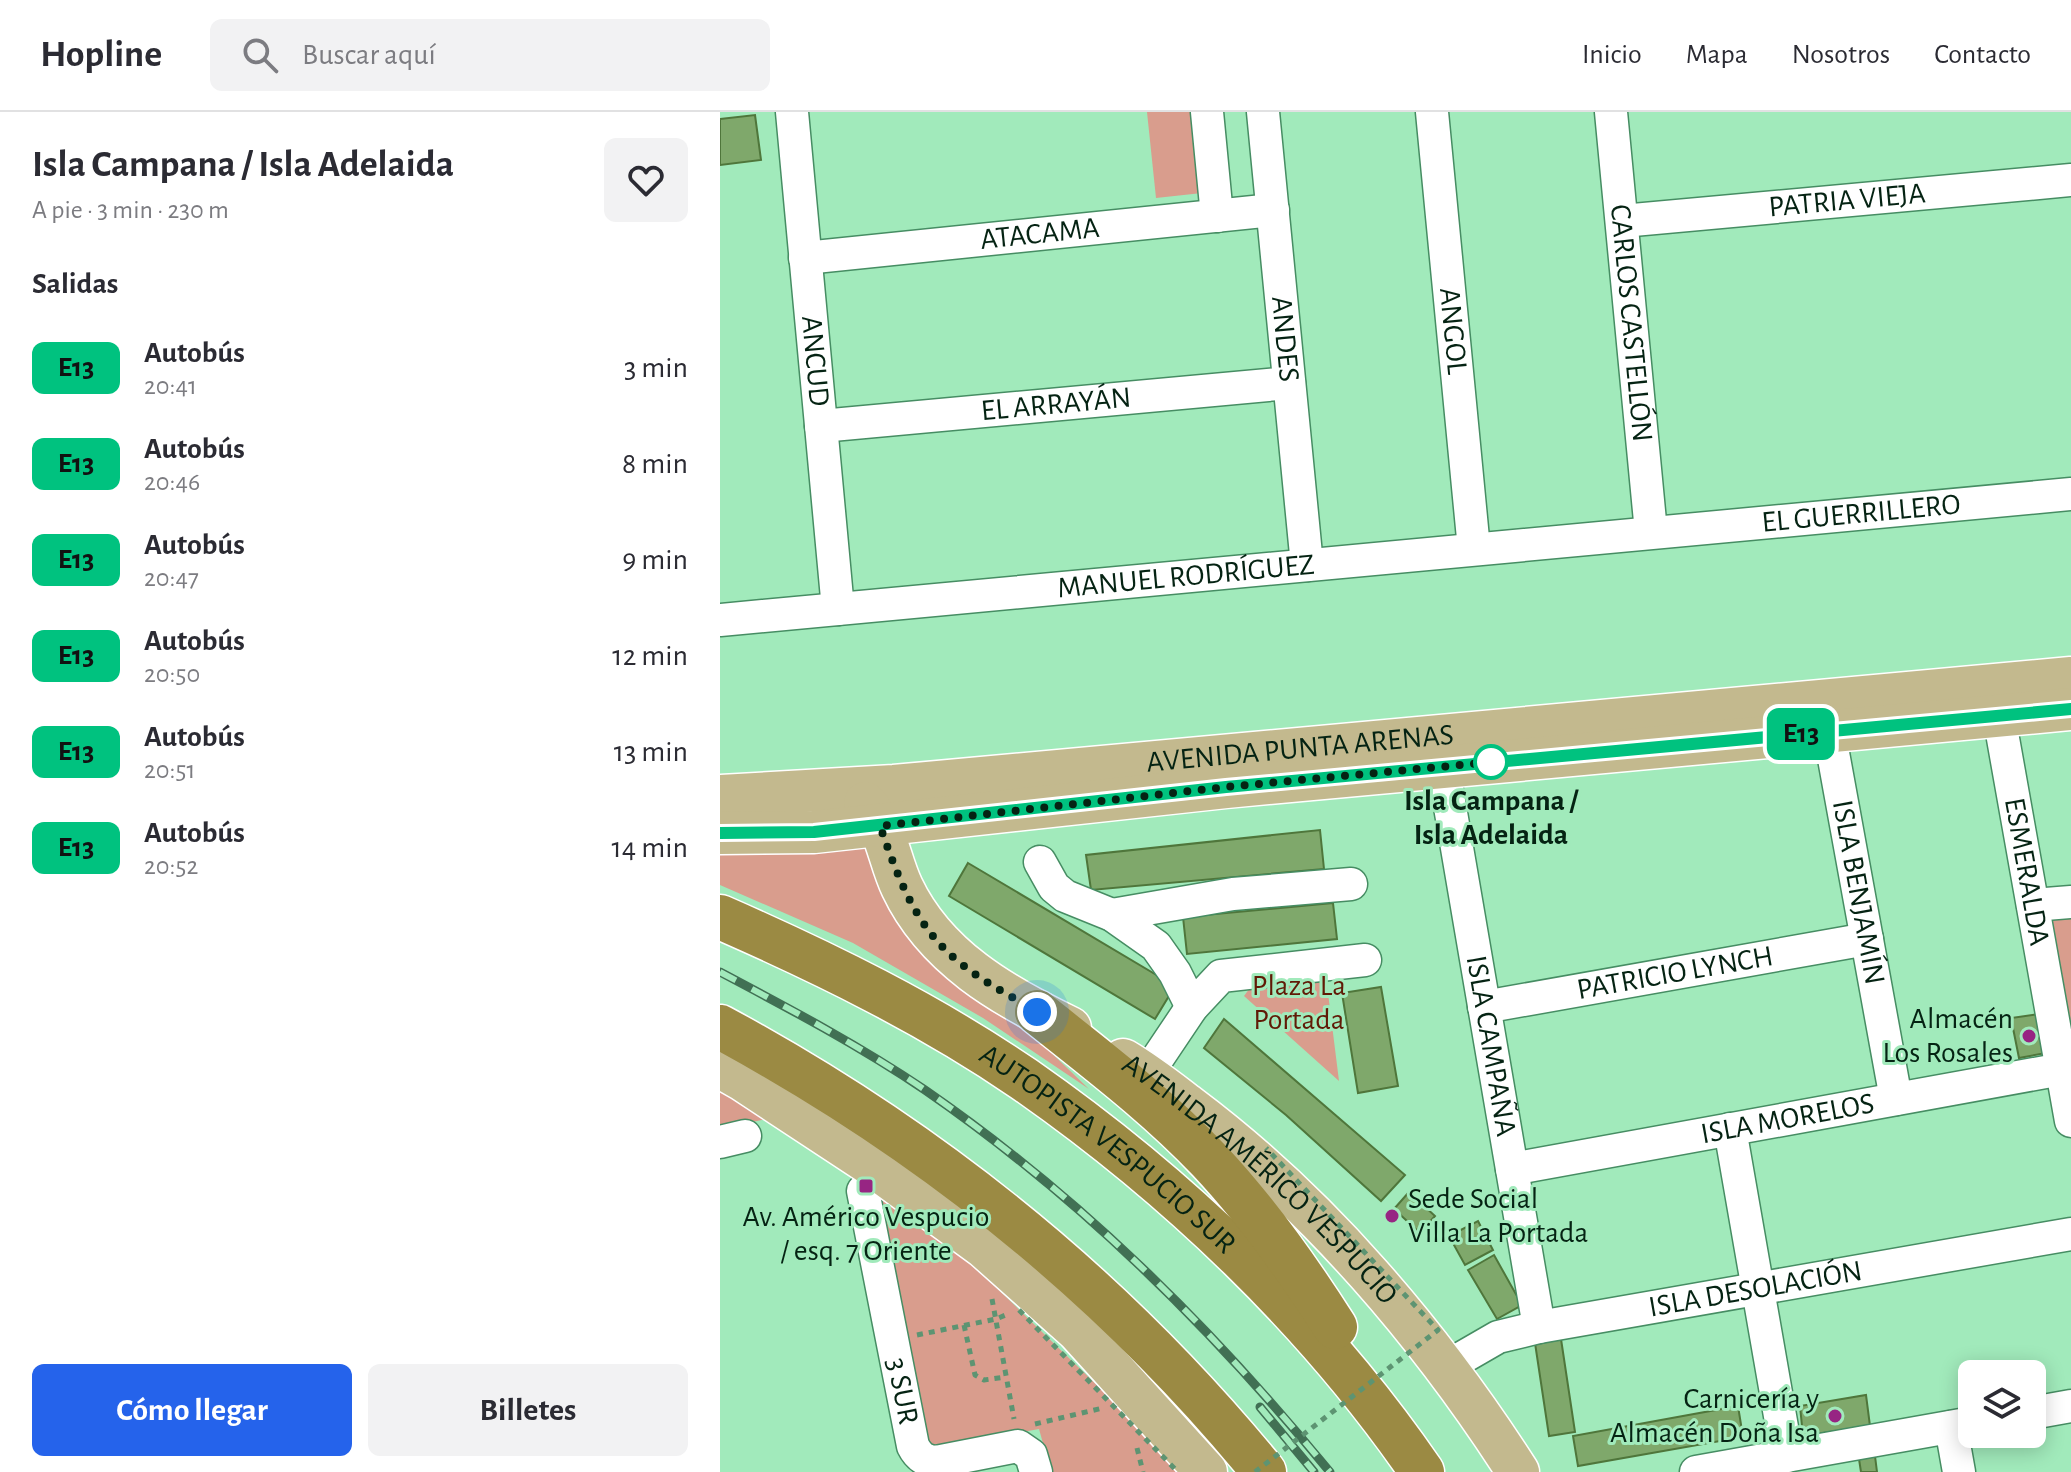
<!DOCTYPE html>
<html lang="es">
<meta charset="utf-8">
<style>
body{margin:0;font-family:"Alegreya Sans",sans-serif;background:#f2f2f3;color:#2b2b33;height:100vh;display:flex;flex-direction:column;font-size:30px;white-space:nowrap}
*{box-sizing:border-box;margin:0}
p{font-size:26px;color:#7c7c81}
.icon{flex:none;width:44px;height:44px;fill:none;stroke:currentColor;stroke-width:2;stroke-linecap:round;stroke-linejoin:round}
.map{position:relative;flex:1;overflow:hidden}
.details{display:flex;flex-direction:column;background:#fff;width:720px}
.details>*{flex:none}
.badge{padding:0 16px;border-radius:12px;font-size:28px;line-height:52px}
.fabs{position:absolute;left:1238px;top:1248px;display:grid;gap:16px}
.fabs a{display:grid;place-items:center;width:88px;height:88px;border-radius:12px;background:#fff;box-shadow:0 4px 20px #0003;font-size:40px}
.you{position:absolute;width:40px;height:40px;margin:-20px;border:6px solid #fff;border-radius:50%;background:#1a73e8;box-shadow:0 0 0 12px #1a73e833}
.map>.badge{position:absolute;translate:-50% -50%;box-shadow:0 0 0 4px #fff}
h2{padding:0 32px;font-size:30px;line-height:72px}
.round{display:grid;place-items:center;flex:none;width:84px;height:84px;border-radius:12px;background:#f2f2f3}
.headline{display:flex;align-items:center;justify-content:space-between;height:136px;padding:0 32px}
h1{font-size:38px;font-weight:700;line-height:60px}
.cta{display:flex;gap:16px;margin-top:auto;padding:16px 32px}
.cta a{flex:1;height:92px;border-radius:12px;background:#2563eb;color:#fff;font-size:32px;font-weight:700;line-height:92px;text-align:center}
.cta a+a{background:#f2f2f3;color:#2b2b33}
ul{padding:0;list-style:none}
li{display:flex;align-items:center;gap:24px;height:96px;padding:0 32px}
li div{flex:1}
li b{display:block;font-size:30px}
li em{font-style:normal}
li .badge{min-width:88px;font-weight:700;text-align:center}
header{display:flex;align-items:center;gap:48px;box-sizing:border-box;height:112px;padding:0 40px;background:#fff;border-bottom:2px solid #e1e1e2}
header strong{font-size:38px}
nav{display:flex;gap:44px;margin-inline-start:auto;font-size:28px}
.search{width:560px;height:72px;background:#f2f2f3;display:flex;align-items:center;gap:20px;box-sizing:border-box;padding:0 28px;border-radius:12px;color:#7c7c81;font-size:30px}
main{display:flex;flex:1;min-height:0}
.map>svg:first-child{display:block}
.green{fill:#d99d8d}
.building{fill:#7fa86b;stroke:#4f763b;stroke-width:2}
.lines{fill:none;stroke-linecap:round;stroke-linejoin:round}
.minor-casing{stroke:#468d63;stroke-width:35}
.major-casing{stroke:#fff;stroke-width:45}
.highway-casing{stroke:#fff;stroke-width:47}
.path{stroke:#5d9472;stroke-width:5;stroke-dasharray:6 6;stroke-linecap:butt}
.minor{stroke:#fff;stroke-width:32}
.major{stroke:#c3b98e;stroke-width:42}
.highway{stroke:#9b8a43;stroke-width:44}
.rail-casing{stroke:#417054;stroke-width:9}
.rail{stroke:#a1eabb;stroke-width:6;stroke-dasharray:18;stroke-linecap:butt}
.path-bridge{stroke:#5d9472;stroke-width:5;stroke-dasharray:6 6;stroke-linecap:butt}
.line-casing{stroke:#fff;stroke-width:18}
.line{stroke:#00c27f;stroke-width:12}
.walk{stroke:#052313;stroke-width:8;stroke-dasharray:0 14.4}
.stop-dot{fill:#fff;stroke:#00c27f;stroke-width:4}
.poi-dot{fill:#972583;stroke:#a1eabb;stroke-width:3}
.labels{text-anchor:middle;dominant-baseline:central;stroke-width:6;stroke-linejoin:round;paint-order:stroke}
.street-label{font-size:30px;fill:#052313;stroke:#a1eabb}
.stop-label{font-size:30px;font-weight:bold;fill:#052313;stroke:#a1eabb}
.park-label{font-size:30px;fill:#601a06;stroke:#a1eabb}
.poi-label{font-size:30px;fill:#052313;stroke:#a1eabb;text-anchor:end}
</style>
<header>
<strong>Hopline</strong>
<div class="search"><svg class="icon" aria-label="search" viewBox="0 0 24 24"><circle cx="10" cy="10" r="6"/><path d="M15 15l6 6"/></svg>Buscar aquí</div>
<nav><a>Inicio</a><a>Mapa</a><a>Nosotros</a><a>Contacto</a></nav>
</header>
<main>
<section class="details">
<div class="headline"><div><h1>Isla Campana / Isla Adelaida</h1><p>A pie · 3 min · 230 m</p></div><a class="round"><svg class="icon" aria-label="heart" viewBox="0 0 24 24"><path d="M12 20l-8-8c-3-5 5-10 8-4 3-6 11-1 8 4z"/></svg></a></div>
<h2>Salidas</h2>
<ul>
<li><span class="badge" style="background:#00c27f;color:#111">E13</span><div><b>Autobús</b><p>20:41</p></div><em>3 min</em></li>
<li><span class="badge" style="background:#00c27f;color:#111">E13</span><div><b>Autobús</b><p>20:46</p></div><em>8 min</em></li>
<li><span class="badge" style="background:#00c27f;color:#111">E13</span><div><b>Autobús</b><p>20:47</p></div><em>9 min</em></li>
<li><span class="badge" style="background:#00c27f;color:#111">E13</span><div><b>Autobús</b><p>20:50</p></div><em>12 min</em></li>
<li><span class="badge" style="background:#00c27f;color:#111">E13</span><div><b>Autobús</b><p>20:51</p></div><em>13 min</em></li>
<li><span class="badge" style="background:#00c27f;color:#111">E13</span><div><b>Autobús</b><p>20:52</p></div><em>14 min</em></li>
</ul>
<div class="cta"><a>Cómo llegar</a><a>Billetes</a></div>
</section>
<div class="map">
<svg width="1351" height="1360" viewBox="0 0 1351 1360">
<rect width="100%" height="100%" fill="#a1eabb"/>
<!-- green -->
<g class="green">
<polygon points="427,0 473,0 482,81 436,86"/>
<polygon points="150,730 271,883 369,977 263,906 133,831 0,773 0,734"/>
<polygon points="1351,794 1351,912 1332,806"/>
<polygon points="605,857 619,969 524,884 538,865"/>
<polygon points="0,979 51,1006 0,1017"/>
<polygon points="162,1083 251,1151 383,1279 458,1360 331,1360 319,1317 214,1336 208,1334 158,1089"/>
</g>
<!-- building -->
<g class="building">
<polygon points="35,3 41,48 0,53 0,7"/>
<polygon points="600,718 604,757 371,778 366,743"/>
<polygon points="248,751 455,874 435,907 229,784"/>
<polygon points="613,791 617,827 467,842 463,805"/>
<polygon points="661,875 678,974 638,981 622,881"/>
<polygon points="1320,902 1326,941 1299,946 1291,906"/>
<polygon points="504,907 685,1063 661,1089 566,1003 484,936"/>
<polygon points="689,1080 715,1104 700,1121 674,1097"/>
<polygon points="758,1109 773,1138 745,1153 729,1124"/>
<polygon points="774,1143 802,1193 777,1207 748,1158"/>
<polygon points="841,1227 855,1320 829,1324 815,1231"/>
<polygon points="1146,1283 1150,1314 1083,1324 1080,1294"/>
<polygon points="1018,1294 1023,1325 858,1354 853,1324"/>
<polygon points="1155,1344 1157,1360 1141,1360 1139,1347"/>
</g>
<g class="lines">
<!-- minor casing -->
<g class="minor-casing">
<g id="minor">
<path id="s1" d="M72,0L118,497"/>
<polyline points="487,0 497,104"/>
<path id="s2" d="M543,0L587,453"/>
<path id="s3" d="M712,0L754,437"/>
<path id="s4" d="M891,0L931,420"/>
<path id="s5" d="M902,109L1351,68"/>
<path id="s6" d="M85,146L553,98"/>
<path id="s7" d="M101,314L569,271"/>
<path id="s8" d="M0,508L1351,382"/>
<path id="s9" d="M1279,604L1351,1009"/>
<path id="s10" d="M1109,619L1176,987"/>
<path id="s11" d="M723,654L819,1215"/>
<polyline points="320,750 334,775 345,784 392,803 436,834 455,861 472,895"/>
<polyline points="1313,793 1351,790"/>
<polyline points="392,803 513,782 631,772"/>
<path id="s12" d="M764,895L1147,827"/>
<polyline points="427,962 472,895 501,864 645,848"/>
<polyline points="1010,1017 1067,1344"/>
<polyline points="0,1030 25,1024"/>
<path id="s13" d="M792,1057L1342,957"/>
<path id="s14" d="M143,1079L193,1334C198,1344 204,1349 216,1350L298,1334L311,1343L316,1360"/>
<path id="s15" d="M726,1255L778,1225L819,1215L1351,1122"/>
<polyline points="1312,1301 1351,1294"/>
<polyline points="1231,1315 1239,1360"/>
<polyline points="976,1360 1252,1311"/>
</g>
</g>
<!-- major casing -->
<g class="major-casing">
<g id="major">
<path id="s16" d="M0,684L174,674L1351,566"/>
<path d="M145,691C166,713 169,748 182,775C215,845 283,884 350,916"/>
<polyline points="0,721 94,720 506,675 1351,597"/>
<path id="s17" d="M403,948C427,962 447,978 468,994C599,1092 710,1223 798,1360"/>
<polyline points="0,955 23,968 149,1051 264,1135 357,1218 486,1360"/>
</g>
</g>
<!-- highway casing -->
<g class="highway-casing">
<g id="highway">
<path id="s18" d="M0,805C105,851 209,902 304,967C456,1073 597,1207 702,1360"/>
<path d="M317,900C377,948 437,993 489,1048C537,1099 578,1157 615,1215"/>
<path d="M0,915C211,1029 392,1174 544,1360"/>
</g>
</g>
<!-- path -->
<g class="path">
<polyline points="272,1187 294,1307"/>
<polyline points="244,1213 255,1263 264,1268 286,1265"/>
<polyline points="197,1223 276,1207 288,1202"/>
<polyline points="315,1312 383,1296"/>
<polyline points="417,1336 423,1360"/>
</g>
<!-- minor -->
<use href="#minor" class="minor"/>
<!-- major -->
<use href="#major" class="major"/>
<!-- highway -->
<use href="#highway" class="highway"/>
<!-- rail casing -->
<g class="rail-casing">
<g id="rail">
<path d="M0,860C70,897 140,934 205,978C360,1085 491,1215 610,1360"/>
<polyline points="540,1295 594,1360"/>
</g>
</g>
<!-- rail -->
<use href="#rail" class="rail"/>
<!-- path-bridge -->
<g class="path-bridge">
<polyline points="299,1198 458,1360"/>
<polyline points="535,1360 718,1218 546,1036"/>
</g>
</g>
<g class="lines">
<!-- line casing -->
<g class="line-casing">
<polyline id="line" points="0,721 94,720 506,675 1351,597"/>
</g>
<!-- line -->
<use href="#line" class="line"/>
<!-- walk -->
<path class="walk" d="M317,900C291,884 263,870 239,850C195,815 178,765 160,714L506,675L783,649L771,650"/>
</g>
<!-- markers -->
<circle class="stop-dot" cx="771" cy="650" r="16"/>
<g class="poi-dot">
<circle cx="1309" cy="924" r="8"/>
<rect x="138" y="1066" width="16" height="16" rx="4"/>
<circle cx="672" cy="1104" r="8"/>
<circle cx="1115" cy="1304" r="8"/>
</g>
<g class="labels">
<!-- street labels -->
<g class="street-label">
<text stroke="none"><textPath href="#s5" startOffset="226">PATRIA VIEJA</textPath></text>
<text stroke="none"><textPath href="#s6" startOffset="236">ATACAMA</textPath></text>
<text stroke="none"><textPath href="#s4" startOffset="212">CARLOS CASTELLÓN</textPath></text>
<text stroke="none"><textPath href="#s3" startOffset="220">ANGOL</textPath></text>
<text stroke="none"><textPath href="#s2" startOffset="228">ANDES</textPath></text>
<text stroke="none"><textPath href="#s1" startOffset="250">ANCUD</textPath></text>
<text stroke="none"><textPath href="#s7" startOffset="236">EL ARRAYÁN</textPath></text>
<text stroke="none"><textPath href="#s8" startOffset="1146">EL GUERRILLERO</textPath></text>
<text stroke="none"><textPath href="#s8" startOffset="468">MANUEL RODRÍGUEZ</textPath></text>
<text stroke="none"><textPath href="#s16" startOffset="582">AVENIDA PUNTA ARENAS</textPath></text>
<text stroke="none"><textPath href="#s9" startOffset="158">ESMERALDA</textPath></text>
<text stroke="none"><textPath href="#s10" startOffset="164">ISLA BENJAMÍN</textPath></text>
<text stroke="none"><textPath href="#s12" startOffset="194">PATRICIO LYNCH</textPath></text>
<text stroke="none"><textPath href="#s11" startOffset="284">ISLA CAMPAÑA</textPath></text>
<text stroke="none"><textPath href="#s13" startOffset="280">ISLA MORELOS</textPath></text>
<text stroke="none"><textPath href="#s18" startOffset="454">AUTOPISTA VESPUCIO SUR</textPath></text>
<text stroke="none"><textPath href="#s17" startOffset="182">AVENIDA AMÉRICO VESPUCIO</textPath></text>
<text stroke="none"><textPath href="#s15" startOffset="322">ISLA DESOLACIÓN</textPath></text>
<text stroke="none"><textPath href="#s14" startOffset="204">3 SUR</textPath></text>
</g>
<!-- stop labels -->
<g class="stop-label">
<text x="771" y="689">Isla Campana /<tspan x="771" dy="34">Isla Adelaida</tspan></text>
</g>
<!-- park labels -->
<g class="park-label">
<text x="579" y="874">Plaza La<tspan x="579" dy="34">Portada</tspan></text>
</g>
<!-- poi labels -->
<g class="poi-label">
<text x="1293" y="907">Almacén<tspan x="1293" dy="34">Los Rosales</tspan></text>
<text x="688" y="1087" text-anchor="start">Sede Social<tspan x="688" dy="34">Villa La Portada</tspan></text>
<text x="146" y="1105" text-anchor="middle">Av. Américo Vespucio<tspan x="146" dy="34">/ esq. 7 Oriente</tspan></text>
<text x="1099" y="1287">Carnicería y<tspan x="1099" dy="34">Almacén Doña Isa</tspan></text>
</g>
</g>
</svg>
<div class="fabs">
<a><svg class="icon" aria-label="layers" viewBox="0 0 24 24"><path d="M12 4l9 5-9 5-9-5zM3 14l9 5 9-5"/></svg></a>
</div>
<div class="you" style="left:317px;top:900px"></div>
<b class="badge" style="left:1081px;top:622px;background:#00c27f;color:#111">E13</b>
</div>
</main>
